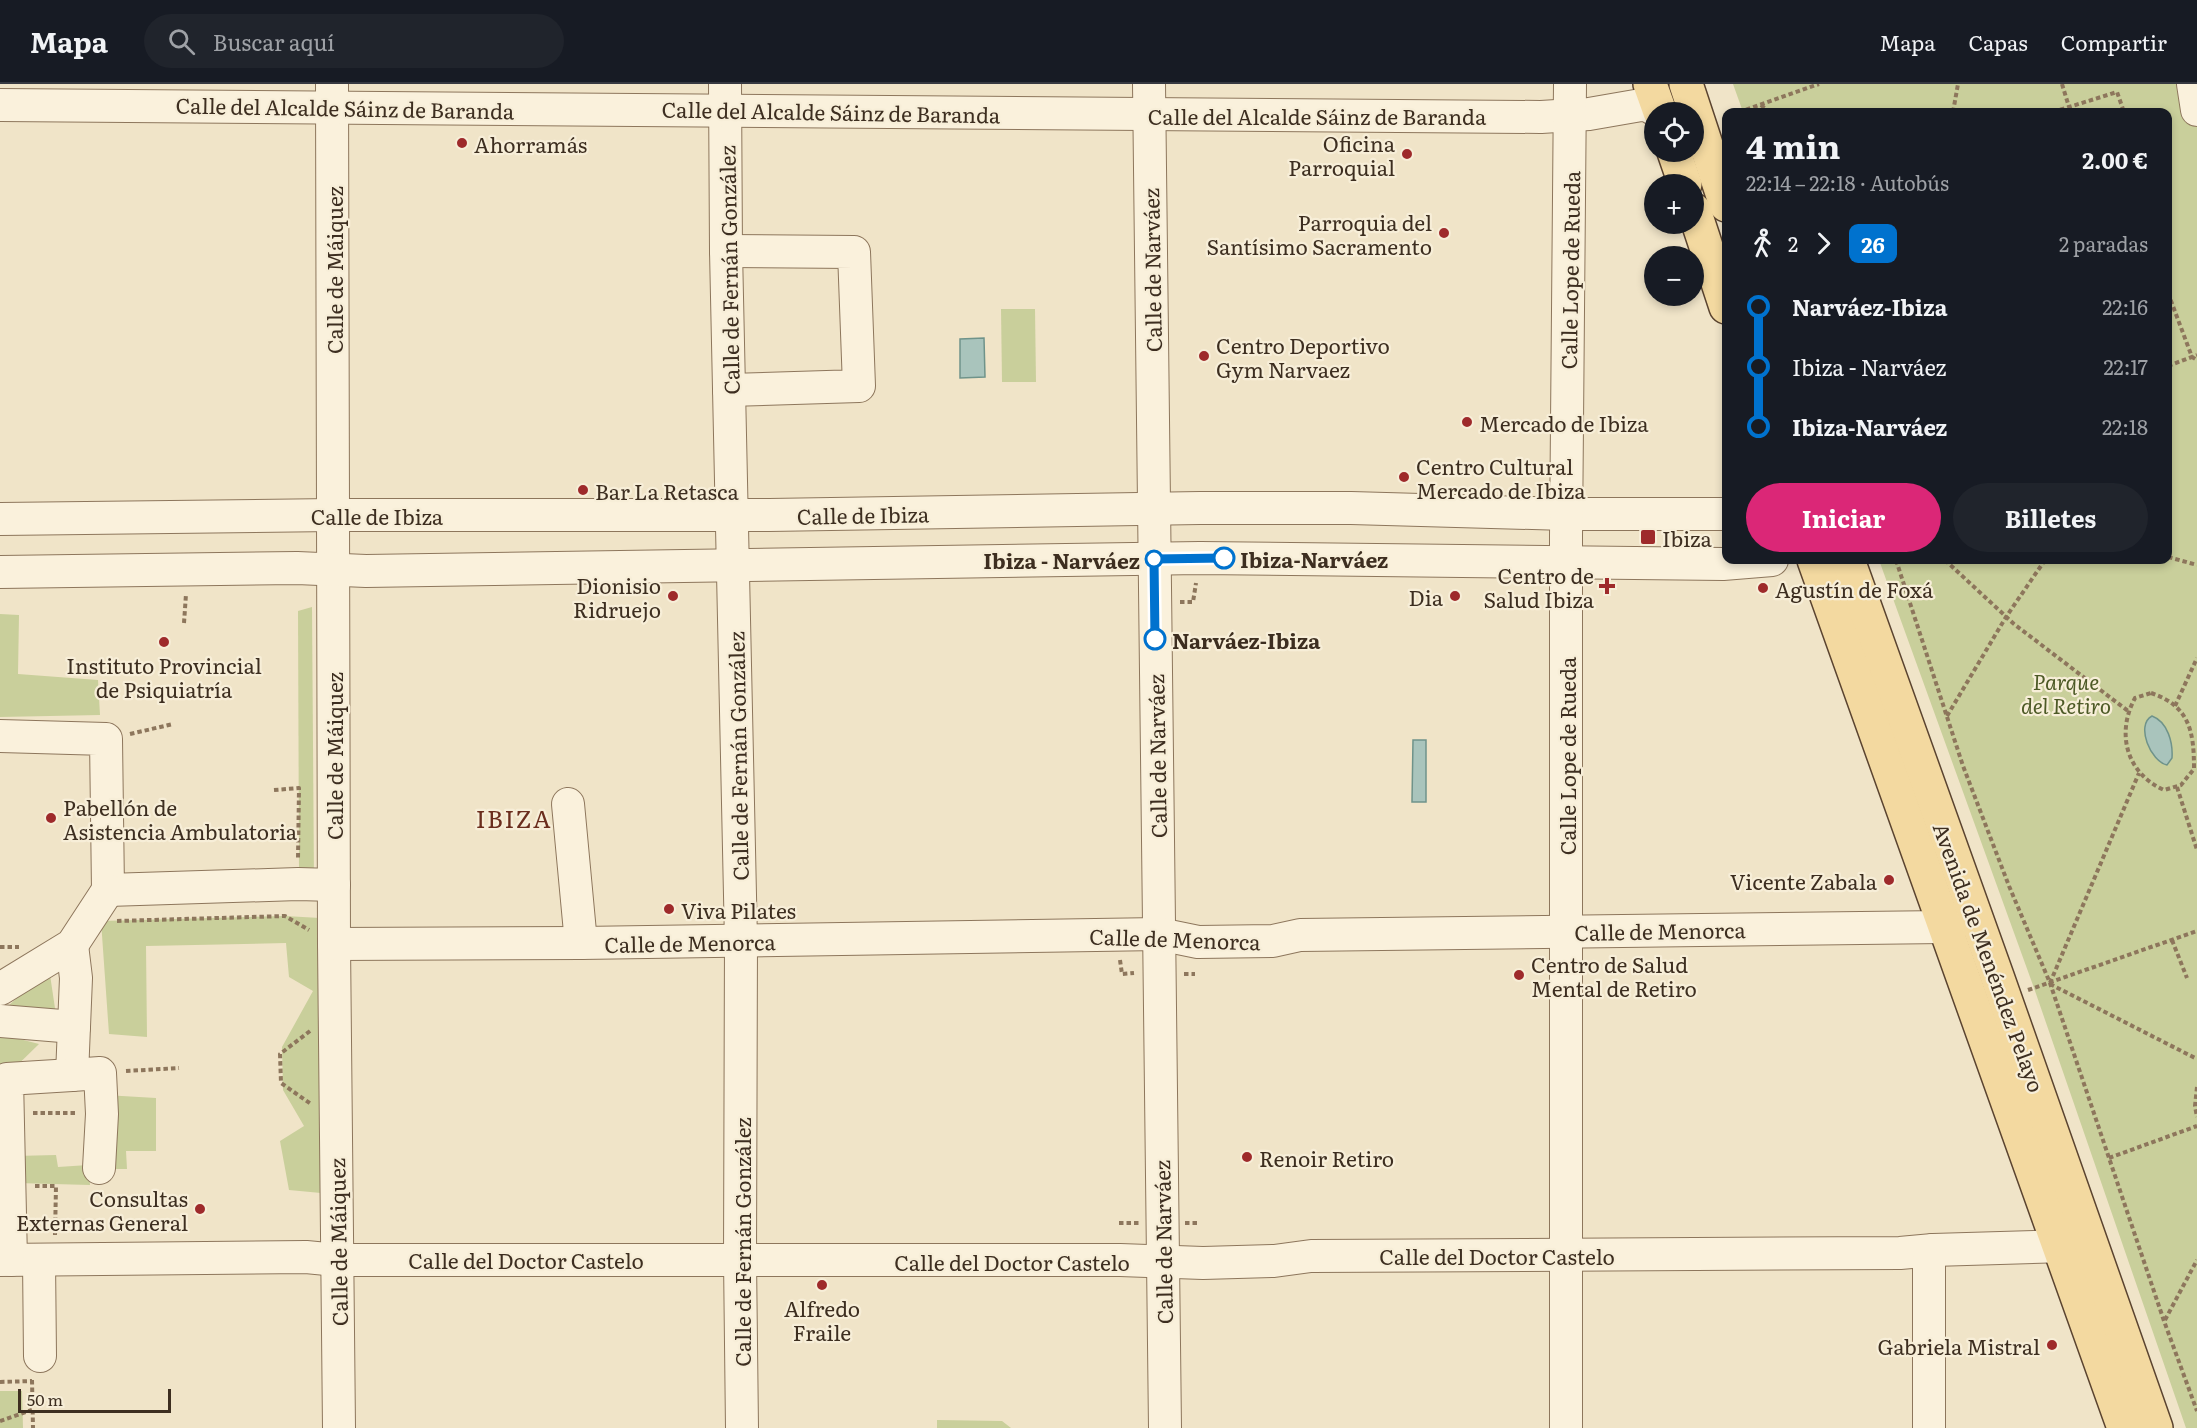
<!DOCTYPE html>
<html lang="es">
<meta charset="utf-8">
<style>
body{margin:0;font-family:Literata,serif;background:#20242c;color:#f1f3f6;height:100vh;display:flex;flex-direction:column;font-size:22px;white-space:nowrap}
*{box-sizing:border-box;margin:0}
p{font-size:20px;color:#9ea1a6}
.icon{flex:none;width:33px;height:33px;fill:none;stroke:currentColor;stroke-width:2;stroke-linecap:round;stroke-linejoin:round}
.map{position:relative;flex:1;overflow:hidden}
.sheet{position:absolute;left:1722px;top:24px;width:450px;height:456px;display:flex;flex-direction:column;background:#171b24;border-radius:12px;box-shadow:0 3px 9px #0003}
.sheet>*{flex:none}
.badge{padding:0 12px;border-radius:9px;font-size:21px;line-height:39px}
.fabs{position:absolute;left:1644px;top:18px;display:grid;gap:12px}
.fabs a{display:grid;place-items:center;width:60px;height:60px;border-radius:50%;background:#171b24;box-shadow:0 3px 9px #0003;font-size:30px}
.scale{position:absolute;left:18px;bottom:15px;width:153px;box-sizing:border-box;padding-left:6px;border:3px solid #3d2e20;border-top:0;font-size:16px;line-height:21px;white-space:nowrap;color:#3d2e20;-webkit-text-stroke:4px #f7eed8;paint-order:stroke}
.map>.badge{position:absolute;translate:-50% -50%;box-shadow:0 0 0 3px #fff}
.legs{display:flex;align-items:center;gap:9px;height:66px;padding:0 24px;font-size:20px}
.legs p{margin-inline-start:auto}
.summary{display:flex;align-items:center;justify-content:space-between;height:102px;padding:0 24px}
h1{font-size:33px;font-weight:700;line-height:45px}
.action{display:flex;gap:12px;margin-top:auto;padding:12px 24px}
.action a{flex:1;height:69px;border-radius:36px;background:#db2777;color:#fff;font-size:24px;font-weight:700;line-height:69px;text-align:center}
.action a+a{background:#20242c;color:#f1f3f6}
ul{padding:0 24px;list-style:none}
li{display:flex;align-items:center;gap:21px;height:60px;font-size:22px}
li i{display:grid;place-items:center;width:9px;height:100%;margin:0 8px;background:currentColor}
li i::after{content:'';width:15px;height:15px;margin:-8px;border:4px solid;border-radius:50%;background:#171b24}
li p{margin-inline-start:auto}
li:first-child i{background:linear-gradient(#0000 50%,currentColor 0)}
li:last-child i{background:linear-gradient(currentColor 50%,#0000 0)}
header{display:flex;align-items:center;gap:36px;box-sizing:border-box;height:84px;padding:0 30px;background:#171b24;border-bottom:2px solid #363941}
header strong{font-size:28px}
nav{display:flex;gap:33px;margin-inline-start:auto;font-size:21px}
.search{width:420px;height:54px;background:#20242c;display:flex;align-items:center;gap:15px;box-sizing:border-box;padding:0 21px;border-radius:33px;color:#9ea1a6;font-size:22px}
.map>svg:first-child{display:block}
.green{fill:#c9cf9b}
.water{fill:#a9c4bc;stroke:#6f938a;stroke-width:1.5}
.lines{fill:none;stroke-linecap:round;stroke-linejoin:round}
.minor-casing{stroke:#8d765c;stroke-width:34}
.major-casing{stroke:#5b4430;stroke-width:36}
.path{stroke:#8d765c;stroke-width:4;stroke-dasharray:4.5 3;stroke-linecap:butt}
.minor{stroke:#faf1dc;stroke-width:32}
.major{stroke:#f3d9a0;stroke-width:33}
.line-1-casing{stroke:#fff;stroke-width:14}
.line-1{stroke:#0072ce;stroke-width:9}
.poi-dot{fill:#9e2a2b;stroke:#f7eed8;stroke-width:2}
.stop-1-dot{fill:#fff;stroke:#0072ce;stroke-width:3}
.labels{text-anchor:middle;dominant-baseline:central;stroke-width:4.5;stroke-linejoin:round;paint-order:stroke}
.street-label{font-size:21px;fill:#3d2e20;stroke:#f7eed8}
.poi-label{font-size:21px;fill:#3d2e20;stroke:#f7eed8;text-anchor:start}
.stop-label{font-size:21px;font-weight:bold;fill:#3d2e20;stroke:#f7eed8;text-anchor:start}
.park-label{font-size:21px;font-style:italic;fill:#4d5a26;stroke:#f7eed8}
.quarter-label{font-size:24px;letter-spacing:1.5px;fill:#6b2e1e;stroke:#f7eed8}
</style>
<header>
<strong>Mapa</strong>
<div class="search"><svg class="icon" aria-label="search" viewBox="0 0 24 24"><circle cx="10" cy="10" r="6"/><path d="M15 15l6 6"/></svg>Buscar aquí</div>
<nav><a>Mapa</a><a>Capas</a><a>Compartir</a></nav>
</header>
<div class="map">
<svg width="2197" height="1344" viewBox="0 0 2197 1344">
<rect width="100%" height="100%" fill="#f0e4c8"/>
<!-- green -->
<g class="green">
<polygon points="1733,0 2197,0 2197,1344 2186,1344 2034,904 1879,476 2168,476 2168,28 1743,28"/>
<polygon points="1001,225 1035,225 1036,298 1002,298"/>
<polygon points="312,523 314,798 299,788 298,527"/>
<polygon points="0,530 19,531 18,590 98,596 100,631 0,633"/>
<polygon points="285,832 320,834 321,1109 289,1106 280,1057 304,1042 283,1006 282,963 313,907 289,893 286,859 146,862 147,953 109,950 101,837"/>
<polygon points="49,884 56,931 5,925"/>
<polygon points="0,950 39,960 0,998"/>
<polygon points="105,1011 156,1014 156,1067 126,1067 127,1085 105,1085"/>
<polygon points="56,1071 58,1083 88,1081 90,1101 17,1099 15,1072"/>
<polygon points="0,1307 22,1307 23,1344 0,1344"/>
<polygon points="937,1336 1002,1337 1011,1344 937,1344"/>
</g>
<!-- water -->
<g class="water">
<polygon points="984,254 985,293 960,294 960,255"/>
<path d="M2152,632C2168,638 2173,659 2172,674L2167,681C2151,678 2135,641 2152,632Z"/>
<polygon points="1413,656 1426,656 1426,718 1412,718"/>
</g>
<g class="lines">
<!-- minor casing -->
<g class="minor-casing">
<g id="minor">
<polyline points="332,0 334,860 339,1344"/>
<polyline points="725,0 726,167 741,857 740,1175 742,1344"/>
<polyline points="1149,0 1165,1344"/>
<polyline points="2193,0 2197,26"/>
<polyline points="0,21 1541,33 1589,30 1641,21 1648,22 1659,28"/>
<polyline points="726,167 854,168 859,302 729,306"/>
<polyline points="0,435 333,431 769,431 1200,424 1351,424 1566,430 1726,430"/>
<polyline points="0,488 297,484 366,487 1200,474 1723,480 1772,476"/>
<polyline points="0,652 106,655 108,806 298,800 334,801"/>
<polyline points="568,720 581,859"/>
<polyline points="334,860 581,859 1159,850 1198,858 1273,857 1300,851 1944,843 1966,832"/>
<polyline points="72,861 76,894 72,991 100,989 102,1030 99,1084"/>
<polyline points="0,905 72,861 108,806"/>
<polyline points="0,937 74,943"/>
<polyline points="0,1176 306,1173 337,1176 1120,1176 1203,1179 1274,1177 1311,1172 1900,1169 1933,1166 2065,1162 2073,1163 2083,1170"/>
<polyline points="11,1176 7,995 72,991"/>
<polyline points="39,1176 40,1272"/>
<polyline points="1566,1344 1566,453 1570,0"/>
<polyline points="1929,1344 1929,1176 1933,1166"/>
</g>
</g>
<!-- major casing -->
<g class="major-casing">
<g id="major">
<polyline points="1650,0 1660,28"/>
<polyline points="1686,0 1726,121"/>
<polyline points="1674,68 1685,100"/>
<polyline points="1694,126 1726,223"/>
<polyline points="1814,476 2124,1344"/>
<polyline points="1848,476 1997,892 2156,1344"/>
</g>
</g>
<!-- path -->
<g class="path">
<polyline points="2062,0 2069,23"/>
<polyline points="1761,21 1769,28"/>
<polyline points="1739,28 1819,0"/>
<polyline points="1953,28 1958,0"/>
<polyline points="2053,28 2117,8 2124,28"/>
<polyline points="2168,209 2192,273 2197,276"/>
<polyline points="2168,282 2197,271"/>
<polyline points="2168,473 2197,481"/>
<polyline points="1896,476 1963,682 2009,802 2050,899 2164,1237 2197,1327"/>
<polyline points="1945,476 2014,540 2128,627"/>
<polyline points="1180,518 1193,518 1196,499"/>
<polyline points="184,539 186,510"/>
<path d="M2151,609C2190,622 2194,648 2194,685L2181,701L2164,706C2126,689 2116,649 2135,614Z"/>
<polyline points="2175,622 2197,574"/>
<polyline points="1947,632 2006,533 2045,476"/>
<polyline points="130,650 173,640"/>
<polyline points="2177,703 2197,766"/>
<polyline points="274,706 299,704 298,775"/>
<polyline points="117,837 285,832 309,846"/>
<polyline points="2172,856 2187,894"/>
<polyline points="0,863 19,863"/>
<polyline points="1120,876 1122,890 1134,889"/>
<polyline points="1184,890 1195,890"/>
<polyline points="2050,899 2139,689"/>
<polyline points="2050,900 2197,975"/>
<polyline points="2028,906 2197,847"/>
<polyline points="310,947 280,970 281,999 311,1020"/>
<polyline points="126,987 179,984"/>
<polyline points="2197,1003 2195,1022 2197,1033"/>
<polyline points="33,1029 77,1029"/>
<polyline points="2109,1074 2197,1042"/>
<polyline points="35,1102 56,1102 55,1151"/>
<polyline points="1119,1139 1139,1139"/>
<polyline points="1185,1139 1200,1139"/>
<polyline points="2165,1236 2197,1176"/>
<polyline points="32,1296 33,1344"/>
<polyline points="0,1298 32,1297"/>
<polyline points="0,1337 32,1326"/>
</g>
<!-- minor -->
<use href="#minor" class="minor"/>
<!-- major -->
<use href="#major" class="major"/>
</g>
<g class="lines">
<!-- line-1 casing -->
<g class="line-1-casing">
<polyline id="line-1" points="1155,555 1154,475 1224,474"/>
</g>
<!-- line-1 -->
<use href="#line-1" class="line-1"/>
</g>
<!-- markers -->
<g class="poi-dot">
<circle cx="462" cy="59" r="6"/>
<circle cx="1407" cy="70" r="6"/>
<circle cx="1444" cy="149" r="6"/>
<circle cx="1204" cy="272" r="6"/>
<circle cx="1467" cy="338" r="6"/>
<circle cx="1404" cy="393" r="6"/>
<circle cx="583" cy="406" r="6"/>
<rect x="1640" y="445" width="16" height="16" rx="3"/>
<path d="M1604 493h6v6h6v6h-6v6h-6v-6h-6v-6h6z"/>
<circle cx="1763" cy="504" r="6"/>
<circle cx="673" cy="512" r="6"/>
<circle cx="1455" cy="512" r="6"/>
<circle cx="164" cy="558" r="6"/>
<circle cx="51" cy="734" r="6"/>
<circle cx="1889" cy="796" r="6"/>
<circle cx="669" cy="825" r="6"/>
<circle cx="1519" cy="891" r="6"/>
<circle cx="1247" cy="1073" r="6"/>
<circle cx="200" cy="1125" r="6"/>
<circle cx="822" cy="1201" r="6"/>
<circle cx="2052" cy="1261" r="6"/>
</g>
<g class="stop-1-dot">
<circle cx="1224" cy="474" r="10"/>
<circle cx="1154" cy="475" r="8"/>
<circle cx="1155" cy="555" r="10"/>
</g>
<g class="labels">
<!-- street labels -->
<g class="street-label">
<text transform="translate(345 23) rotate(1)">Calle del Alcalde Sáinz de Baranda</text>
<text transform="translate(831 27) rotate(1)">Calle del Alcalde Sáinz de Baranda</text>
<text x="1317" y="31">Calle del Alcalde Sáinz de Baranda</text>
<text transform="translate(333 186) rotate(-90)">Calle de Máiquez</text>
<text transform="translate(728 186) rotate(-91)">Calle de Fernán González</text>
<text transform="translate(1151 186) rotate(-91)">Calle de Narváez</text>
<text transform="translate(1569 186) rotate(-89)">Calle Lope de Rueda</text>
<text transform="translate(863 430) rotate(-1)">Calle de Ibiza</text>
<text x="377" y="431">Calle de Ibiza</text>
<text transform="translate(333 672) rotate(-90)">Calle de Máiquez</text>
<text transform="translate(737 672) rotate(-91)">Calle de Fernán González</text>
<text transform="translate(1156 672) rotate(-91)">Calle de Narváez</text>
<text transform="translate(1566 672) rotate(-90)">Calle Lope de Rueda</text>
<text transform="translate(1660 846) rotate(-1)">Calle de Menorca</text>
<text transform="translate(1175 854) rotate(2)">Calle de Menorca</text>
<text transform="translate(690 858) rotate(-1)">Calle de Menorca</text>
<text transform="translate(1990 873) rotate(70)">Avenida de Menéndez Pelayo</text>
<text transform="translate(337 1158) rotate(-91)">Calle de Máiquez</text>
<text transform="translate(741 1158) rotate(-90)">Calle de Fernán González</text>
<text transform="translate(1162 1158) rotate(-91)">Calle de Narváez</text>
<text x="1497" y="1171">Calle del Doctor Castelo</text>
<text x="526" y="1175">Calle del Doctor Castelo</text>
<text x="1012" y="1177">Calle del Doctor Castelo</text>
</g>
<!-- poi labels -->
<g class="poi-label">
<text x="1395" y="58" text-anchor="end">Oficina<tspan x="1395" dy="24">Parroquial</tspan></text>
<text x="474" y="59">Ahorramás</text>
<text x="1432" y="137" text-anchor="end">Parroquia del<tspan x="1432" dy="24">Santísimo Sacramento</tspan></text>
<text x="1216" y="260">Centro Deportivo<tspan x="1216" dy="24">Gym Narvaez</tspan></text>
<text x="1479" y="338">Mercado de Ibiza</text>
<text x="1416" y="381">Centro Cultural<tspan x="1416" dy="24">Mercado de Ibiza</tspan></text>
<text x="595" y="406">Bar La Retasca</text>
<text x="1662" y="453">Ibiza</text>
<text x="1594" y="490" text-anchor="end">Centro de<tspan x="1594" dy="24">Salud Ibiza</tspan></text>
<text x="661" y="500" text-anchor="end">Dionisio<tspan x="661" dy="24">Ridruejo</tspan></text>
<text x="1775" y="504">Agustín de Foxá</text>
<text x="1443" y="512" text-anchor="end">Dia</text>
<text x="164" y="580" text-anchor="middle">Instituto Provincial<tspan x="164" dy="24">de Psiquiatría</tspan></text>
<text x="63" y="722">Pabellón de<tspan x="63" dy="24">Asistencia Ambulatoria</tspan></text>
<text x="1877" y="796" text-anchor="end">Vicente Zabala</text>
<text x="681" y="825">Viva Pilates</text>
<text x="1531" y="879">Centro de Salud<tspan x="1531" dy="24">Mental de Retiro</tspan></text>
<text x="1259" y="1073">Renoir Retiro</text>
<text x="188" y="1113" text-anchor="end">Consultas<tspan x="188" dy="24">Externas General</tspan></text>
<text x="822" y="1223" text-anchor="middle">Alfredo<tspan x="822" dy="24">Fraile</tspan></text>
<text x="2040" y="1261" text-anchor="end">Gabriela Mistral</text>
</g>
<!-- stop labels -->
<g class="stop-label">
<text x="1240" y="474">Ibiza-Narváez</text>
<text x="1140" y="475" text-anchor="end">Ibiza - Narváez</text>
<text x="1172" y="555">Narváez-Ibiza</text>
</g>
<!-- park labels -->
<g class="park-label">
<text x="2066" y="596">Parque<tspan x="2066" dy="24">del Retiro</tspan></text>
</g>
<!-- quarter labels -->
<g class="quarter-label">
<text x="514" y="733">IBIZA</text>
</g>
</g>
</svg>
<div class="fabs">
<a><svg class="icon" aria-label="locate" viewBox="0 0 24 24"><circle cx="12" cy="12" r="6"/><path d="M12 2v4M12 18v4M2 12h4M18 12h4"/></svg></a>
<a>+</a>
<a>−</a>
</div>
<div class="scale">50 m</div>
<section class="sheet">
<div class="summary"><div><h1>4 min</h1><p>22:14 – 22:18 · Autobús</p></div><b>2.00 €</b></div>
<div class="legs"><svg class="icon" aria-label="walk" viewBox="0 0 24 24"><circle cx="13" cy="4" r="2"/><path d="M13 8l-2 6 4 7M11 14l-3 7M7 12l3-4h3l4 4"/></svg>2<svg class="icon" aria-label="forward" viewBox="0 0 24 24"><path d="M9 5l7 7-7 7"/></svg><b class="badge" style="background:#0072ce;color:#fff">26</b><p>2 paradas</p></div>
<ul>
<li><i style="color:#0072ce"></i><b>Narváez-Ibiza</b><p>22:16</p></li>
<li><i style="color:#0072ce"></i><span>Ibiza - Narváez</span><p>22:17</p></li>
<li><i style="color:#0072ce"></i><b>Ibiza-Narváez</b><p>22:18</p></li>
</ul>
<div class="action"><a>Iniciar</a><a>Billetes</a></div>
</section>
</div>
